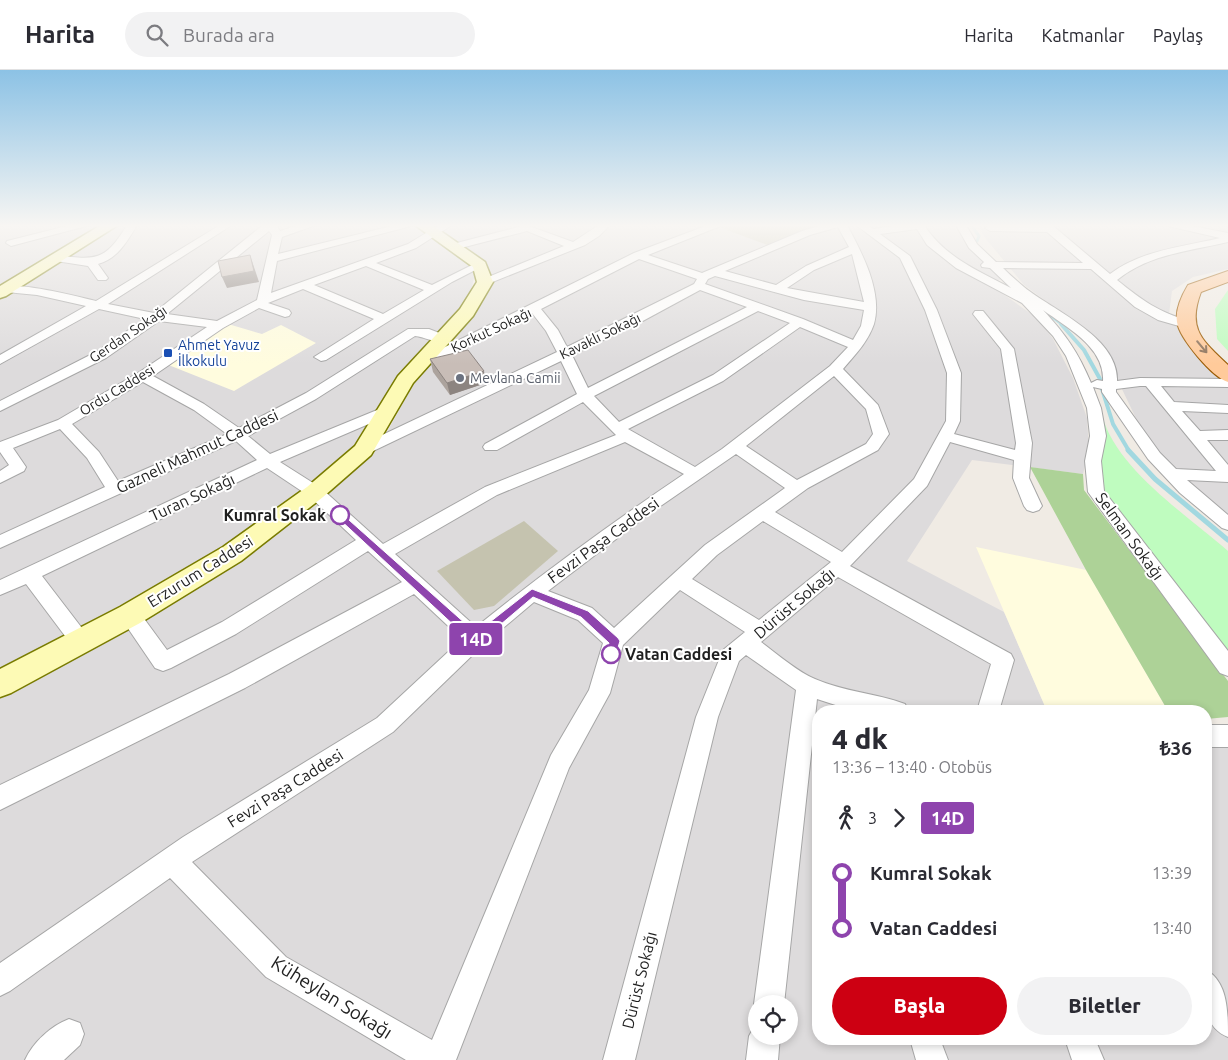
<!DOCTYPE html>
<html lang="tr">
<meta charset="utf-8">
<style>
body{margin:0;font-family:Ubuntu,sans-serif;background:#f2f2f3;color:#2b2b33;height:100vh;display:flex;flex-direction:column;font-size:19px;white-space:nowrap}
*{box-sizing:border-box;margin:0}
p{font-size:16px;color:#7c7c81}
.icon{flex:none;width:28px;height:28px;fill:none;stroke:currentColor;stroke-width:2;stroke-linecap:round;stroke-linejoin:round}
.map{position:relative;flex:1;overflow:hidden}
.panel{position:absolute;left:812px;top:635px;width:400px;height:340px;display:flex;flex-direction:column;background:#fff;border-radius:20px;box-shadow:0 2px 8px #0003}
.panel>*{flex:none}
.badge{padding:0 10px;border-radius:4px;font-size:18px;line-height:32px}
.controls{position:absolute;left:748px;top:925px;display:grid;gap:10px}
.controls a{display:grid;place-items:center;width:50px;height:50px;border-radius:50%;background:#fff;box-shadow:0 2px 8px #0003;font-size:25px}
.map>.badge{position:absolute;translate:-50% -50%;box-shadow:0 0 0 2px #fff}
.legs{display:flex;align-items:center;gap:8px;height:55px;padding:0 20px;font-size:16px}
.legs p{margin-inline-start:auto}
.head{display:flex;align-items:center;justify-content:space-between;height:85px;padding:0 20px}
h1{font-size:28px;font-weight:800;line-height:38px}
.cta{display:flex;gap:10px;margin-top:auto;padding:10px 20px}
.cta a{flex:1;height:58px;border-radius:30px;background:#cd0012;color:#fff;font-size:20px;font-weight:800;line-height:58px;text-align:center}
.cta a+a{background:#f2f2f3;color:#2b2b33}
ul{padding:0 20px;list-style:none}
li{display:flex;align-items:center;gap:18px;height:55px;font-size:19px}
li i{display:grid;place-items:center;width:8px;height:100%;margin:0 6px;background:currentColor}
li i::after{content:'';width:12px;height:12px;margin:-6px;border:4px solid;border-radius:50%;background:#fff}
li p{margin-inline-start:auto}
li:first-child i{background:linear-gradient(#0000 50%,currentColor 0)}
li:last-child i{background:linear-gradient(currentColor 50%,#0000 0)}
header{display:flex;align-items:center;gap:30px;box-sizing:border-box;height:70px;padding:0 25px;background:#fff;border-bottom:1px solid #e1e1e2}
header strong{font-size:24px}
nav{display:flex;gap:28px;margin-inline-start:auto;font-size:18px}
.search{width:350px;height:45px;background:#f2f2f3;display:flex;align-items:center;gap:12px;box-sizing:border-box;padding:0 18px;border-radius:28px;color:#7c7c81;font-size:19px}
.map>svg:first-child{display:block}
.residential{fill:#dddbdc;fill-rule:evenodd}
.education{fill:#fffcde}
.construction{fill:#c5c3af}
.forest{fill:#add297}
.park{fill:#bffcbf}
.lines{fill:none;stroke-linecap:round;stroke-linejoin:round}
.stream-far2{stroke:#a2d8e0;stroke-width:3}
.stream-far1{stroke:#a2d8e0;stroke-width:4}
.stream{stroke:#a2d8e0;stroke-width:5}
.street-casing{stroke:#a6a6a6;stroke-width:2}
.secondary-casing{stroke:#797b00;stroke-width:3}
.primary-casing{stroke:#995900;stroke-width:2}
.street{fill:#fff;fill-rule:evenodd}
.secondary{fill:#fdfab5;fill-rule:evenodd}
.primary{fill:#ffca9a;fill-rule:evenodd}
.wall{fill:#aca39d}
.shaded-wall{fill:#8c8480}
.building{fill:#c8bdb7;stroke:#8c8480}
.oneway{stroke:#8f745c}
.line-1{fill:#8e44ad;stroke:#fff}
.transit-dot{fill:#1a4fb4;stroke:#fff;stroke-width:2}
.worship-dot{fill:#6b7280;stroke:#fff;stroke-width:2}
.stop-1-dot{fill:#fff;stroke:#8e44ad;stroke-width:2.5}
.labels{text-anchor:middle;dominant-baseline:central;stroke-width:4;stroke-linejoin:round;paint-order:stroke}
.far-street-label{font-size:14px;fill:#1f1f1f;stroke:#fff}
.far-transit-label{font-size:14px;fill:#164399;stroke:#fff;text-anchor:start}
.far-worship-label{font-size:14px;fill:#5b616d;stroke:#fff;text-anchor:start}
.street-label{font-size:16px;fill:#1f1f1f;stroke:#fff}
.stop-label{font-size:16px;font-weight:bold;fill:#1f1f1f;stroke:#fff;text-anchor:end}
.near-street-label{font-size:19px;fill:#1f1f1f;stroke:#fff}
</style>
<header>
<strong>Harita</strong>
<div class="search"><svg class="icon" aria-label="search" viewBox="0 0 24 24"><circle cx="10" cy="10" r="6"/><path d="M15 15l6 6"/></svg>Burada ara</div>
<nav><a>Harita</a><a>Katmanlar</a><a>Paylaş</a></nav>
</header>
<div class="map">
<svg width="1228" height="990" viewBox="0 0 1228 990">
<rect width="100%" height="100%" fill="#f0ebe4"/>
<!-- residential -->
<g class="residential">
<polygon points="0,155 104,155 0,220"/>
<polygon points="118,155 418,155 457,184 475,203 470,225 354,382 219,487 0,610 0,228"/>
<path d="M432,155H957L1002,209L989,214L1037,248L1053,269L1073,308L1087,348L1089,380L1083,404L972,390L907,491L1004,542L1047,641H819V969H1206V678L1228,676V990H0V626L365,390L387,362L421,301L488,220L490,204L482,191ZM756,934H789V966H756Z"/>
<polygon points="978,155 1228,155 1228,199 1193,207 1172,221 1169,244 1194,278 1228,309 1228,445 1172,399 1143,363 1098,269 1024,215 986,169"/>
</g>
<!-- education -->
<g class="education">
<polygon points="228,254 262,264 281,255 316,273 234,321 166,294"/>
<polygon points="976,477 1086,500 1168,641 1047,641"/>
</g>
<!-- construction -->
<g class="construction">
<polygon points="724,155 822,155 809,159 770,176 719,157"/>
<polygon points="524,451 558,481 494,536 474,540 437,501"/>
</g>
<!-- forest -->
<polygon class="forest" points="1030,397 1083,404 1084,420 1228,611 1228,647 1206,649 1206,641 1168,641 1086,500"/>
<!-- park -->
<g class="park">
<polygon points="1228,220 1228,281 1217,269 1215,239"/>
<path d="M1102,345C1116,399 1187,445 1228,481V586L1102,422L1099,401L1103,383Z"/>
</g>
<g class="lines">
<!-- stream-far2 -->
<g class="stream-far2">
<polyline points="971,155 979,166 977,171"/>
<polyline points="1043,240 1063,255"/>
</g>
<!-- stream-far1 -->
<g class="stream-far1">
<polyline points="1061,254 1084,280 1100,309"/>
<polyline points="1102,319 1113,354 1129,381"/>
</g>
<!-- stream -->
<polyline class="stream" points="1128,380 1155,409 1228,470"/>
<!-- street casing -->
<g class="street-casing">
<g id="street">
<polygon points="71,155 90,155 11,176 6,173 7,171"/>
<path d="M127,155H137C127,172 117,189 98,194L108,208L106,210H98L88,196L56,191L51,188L56,185C95,190 105,192 127,155Z"/>
<path d="M220,155H232L108,234L154,243L263,155H276L280,161L299,155H316L282,167L278,184L396,155H415L277,191L271,223L408,174L439,155H452L416,178L376,193L432,215L476,193H484L485,195L452,212L326,290L321,291L314,287L374,249L303,219L268,233L289,240L291,243L289,246L285,247L259,238L223,258L153,306L204,334L239,358L306,323L408,259H429L447,266L448,269L447,272C437,274 425,267 415,266L316,329L248,366L270,384L382,338H392L394,341L392,344L280,392L321,418L383,474L485,417L616,365L583,332L497,380H485L483,377L485,374L577,324L561,291L369,383H357L355,380L357,377L557,282L546,261L532,243L455,283L427,291L420,287L422,284L445,277L634,183L708,155H723L648,185L702,203L802,161L822,155H847C862,183 883,222 874,254C868,272 854,286 843,299L878,335L889,364L878,380L808,418L775,442L842,482L914,409L946,351L947,303L925,240L900,188L856,155H868L873,159L900,155H924C945,187 978,201 1011,218L990,198L982,197L981,195L984,192L969,178L956,155H966L977,174L996,192L1083,193L1047,162L990,161L985,158L988,155H1052L1110,204C1142,180 1182,177 1220,168L1164,155H1187L1228,163V172C1190,181 1149,184 1117,210C1143,231 1158,242 1190,251L1192,254L1186,258L1158,250L1135,237L1091,199L1003,198C1010,205 1017,211 1024,217C1052,240 1119,267 1117,311L1140,308L1228,309V317L1161,316L1174,332L1228,335V343L1182,341L1200,361L1228,360V370H1207L1228,395V412L1187,410L1228,445V460L1222,458L1180,423L1148,389L1102,322V319L1093,317L1101,338L1106,366L1101,391L1104,421L1228,581V606L1220,603L1088,422L1085,391L1090,366L1087,338L1066,286L1053,266L1022,233L956,198L927,175L917,159L880,164L910,186L937,240L961,303L960,351L954,364L1015,380L1016,373L1001,279L973,244L975,241H983L1014,279L1032,373L1029,408L1042,436L1039,440L1033,442L1027,440L1024,436L1013,408L1014,390L950,372L927,416L850,496L1011,584L1014,590L999,641H977L991,594L838,507L761,572C777,584 798,602 815,609C844,622 876,623 905,634L908,641H854L817,629L784,934H756V940L754,934L796,620L746,585L739,591L718,647L635,990H603L696,647L723,580L745,562L680,520L623,575L610,623L569,698L456,990H406L266,907L170,808L10,921L0,926V893L183,767L377,648L462,569L414,524L245,618L0,740V715L229,604L402,512L368,481L236,564L171,598L163,601L155,598L123,551L120,545L123,539L130,537L137,539L167,580L222,552L356,470L309,426L267,398L42,506L88,566L91,572L88,578L81,580L74,578L26,514L0,525V510L257,390L236,371L0,478V465L105,417L87,388L60,359L13,378L26,397L24,401L0,413V401L9,395L0,382V372L58,350L138,303L207,257L159,251L106,288L0,341V331L96,282L145,249L99,239L0,294V285L86,236L37,225L6,222L0,219C10,209 79,227 96,231ZM838,157L849,177L806,196L776,215L725,201L810,165ZM269,161L272,165L257,230L217,251L167,244ZM852,184L864,232L787,218L814,200ZM639,189L697,209L694,214L567,277L558,260L541,239ZM366,196L424,220L383,244L314,215ZM715,206L804,230L864,240L861,256L853,270L803,249L705,214L708,209ZM700,220L747,237L588,318L572,285L639,253ZM1043,240C1066,257 1105,277 1103,311L1097,310L1091,313C1078,282 1066,265 1043,240ZM758,241L790,253L713,305L619,352L594,326ZM800,257L848,277L830,296L722,379L695,397L628,359L723,311ZM834,306L866,339L873,364L866,374L797,410L746,376ZM143,312L194,340L227,364L118,411L99,382L72,354ZM1140,316H1146L1216,401L1176,399L1160,383L1116,322V319ZM625,372L684,404C613,452 543,503 476,557L395,484L497,425ZM736,384L785,418L705,475L614,558L592,538L548,521L649,444ZM763,451L831,492L759,550L692,509L717,485ZM534,532L578,550L603,573L589,620L551,685L432,970L286,887L192,792L393,662L483,575Z"/>
<polygon points="526,155 573,172 599,155 610,155 599,166 585,175 485,215 479,212 481,210 564,176 527,161 453,180 448,177 449,175"/>
<rect x="1206" y="655" width="22" height="22"/>
<path d="M1206,900C1228,912 1228,942 1228,967C1200,956 1206,926 1206,900Z"/>
<path d="M69,949L80,953L84,964L80,975L64,990H25C33,972 51,956 69,949Z"/>
<polygon points="756,954 756,966 780,966 778,990 746,990 749,966"/>
<polygon points="910,969 940,969 948,990 916,990"/>
<polygon points="1065,969 1095,969 1104,990 1072,990"/>
</g>
</g>
<!-- secondary casing -->
<g class="secondary-casing">
<g id="secondary">
<polygon points="101,155 118,155 6,226 0,228 0,216"/>
<polygon points="415,155 432,155 485,192 493,212 473,246 413,313 371,385 323,427 241,491 140,553 11,623 0,627 0,599 120,537 223,477 307,417 355,376 398,306 460,239 477,212 473,197"/>
</g>
</g>
<!-- primary casing -->
<g class="primary-casing">
<path id="primary" d="M1228,201V212L1201,222C1187,259 1202,270 1228,295V312C1213,308 1179,268 1177,252C1175,240 1182,225 1188,215Z"/>
</g>
<!-- street -->
<use href="#street" class="street"/>
<!-- secondary -->
<use href="#secondary" class="secondary"/>
<!-- primary -->
<use href="#primary" class="primary"/>
</g>
<!-- wall -->
<polygon class="wall" points="430,289 486,313 450,325 433,302"/>
<!-- shaded-wall -->
<g class="shaded-wall">
<polygon points="250,185 259,212 227,218 222,207"/>
<polygon points="484,301 486,313 450,325 447,313"/>
</g>
<!-- building -->
<g class="building">
<polygon points="250,185 254,201 222,207 218,191"/>
<polygon points="468,280 484,301 447,313 430,289"/>
</g>
<!-- one-way arrows -->
<defs><path id="oneway-shaft" d="M-6 0H5M1.5-3L5.5 0L1.5 3" fill="none" stroke-width="1.6" stroke-linecap="round" stroke-linejoin="round" transform="scale(1.25)"/></defs>
<use class="oneway" href="#oneway-shaft" transform="translate(1202 277) rotate(50)"/>
<!-- sky -->
<linearGradient id="sky" x2="0" y2="1"><stop stop-color="#8cc2e5"/><stop offset="0.53" stop-color="#f8f6f3"/><stop offset="1" stop-color="#f8f6f3" stop-opacity="0"/></linearGradient>
<rect width="1228" height="294" fill="url(#sky)"/>
<!-- line-1 -->
<polygon class="line-1" points="340,442 476,563 532,519 588,541 618,568 620,571 615,587 607,587 605,584 609,573 581,547 533,527 480,572 472,572 337,447 336,445"/>
<!-- markers -->
<rect class="transit-dot" x="163" y="278" width="10" height="10" rx="2.5"/>
<circle class="worship-dot" cx="460" cy="308" r="5"/>
<g class="stop-1-dot">
<circle cx="340" cy="445" r="9"/>
<circle cx="611" cy="584" r="9"/>
</g>
<g class="labels">
<!-- far-street labels -->
<g class="far-street-label">
<text transform="translate(491 260) rotate(-25)">Korkut Sokağı</text>
<text transform="translate(128 264) rotate(-34)">Gerdan Sokağı</text>
<text transform="translate(600 266) rotate(-26)">Kavaklı Sokağı</text>
<text transform="translate(117 320) rotate(-31)">Ordu Caddesi</text>
</g>
<!-- far-transit labels -->
<g class="far-transit-label">
<text x="178" y="275">Ahmet Yavuz<tspan x="178" dy="16">İlkokulu</tspan></text>
</g>
<!-- far-worship labels -->
<g class="far-worship-label">
<text x="470" y="308">Mevlana Camii</text>
</g>
<!-- street labels -->
<g class="street-label">
<text transform="translate(197 381) rotate(-25)">Gazneli Mahmut Caddesi</text>
<text transform="translate(192 427) rotate(-25)">Turan Sokağı</text>
<text transform="translate(1130 466) rotate(54)">Selman Sokağı</text>
<text transform="translate(603 470) rotate(-36)">Fevzi Paşa Caddesi</text>
<text transform="translate(200 501) rotate(-32)">Erzurum Caddesi</text>
<text transform="translate(794 533) rotate(-40)">Dürüst Sokağı</text>
<text transform="translate(285 718) rotate(-32)">Fevzi Paşa Caddesi</text>
<text transform="translate(639 910) rotate(-76)">Dürüst Sokağı</text>
</g>
<!-- stop labels -->
<g class="stop-label">
<text x="326" y="445">Kumral Sokak</text>
<text x="625" y="584" text-anchor="start">Vatan Caddesi</text>
</g>
<!-- near-street labels -->
<g class="near-street-label">
<text transform="translate(332 927) rotate(32)">Küheylan Sokağı</text>
</g>
</g>
</svg>
<div class="controls">
<a><svg class="icon" aria-label="locate" viewBox="0 0 24 24"><circle cx="12" cy="12" r="6"/><path d="M12 2v4M12 18v4M2 12h4M18 12h4"/></svg></a>
</div>
<b class="badge" style="left:476px;top:569px;background:#8e44ad;color:#fff">14D</b>
<section class="panel">
<div class="head"><div><h1>4 dk</h1><p>13:36 – 13:40 · Otobüs</p></div><b>₺36</b></div>
<div class="legs"><svg class="icon" aria-label="walk" viewBox="0 0 24 24"><circle cx="13" cy="4" r="2"/><path d="M13 8l-2 6 4 7M11 14l-3 7M7 12l3-4h3l4 4"/></svg>3<svg class="icon" aria-label="forward" viewBox="0 0 24 24"><path d="M9 5l7 7-7 7"/></svg><b class="badge" style="background:#8e44ad;color:#fff">14D</b></div>
<ul>
<li><i style="color:#8e44ad"></i><b>Kumral Sokak</b><p>13:39</p></li>
<li><i style="color:#8e44ad"></i><b>Vatan Caddesi</b><p>13:40</p></li>
</ul>
<div class="cta"><a>Başla</a><a>Biletler</a></div>
</section>
</div>
